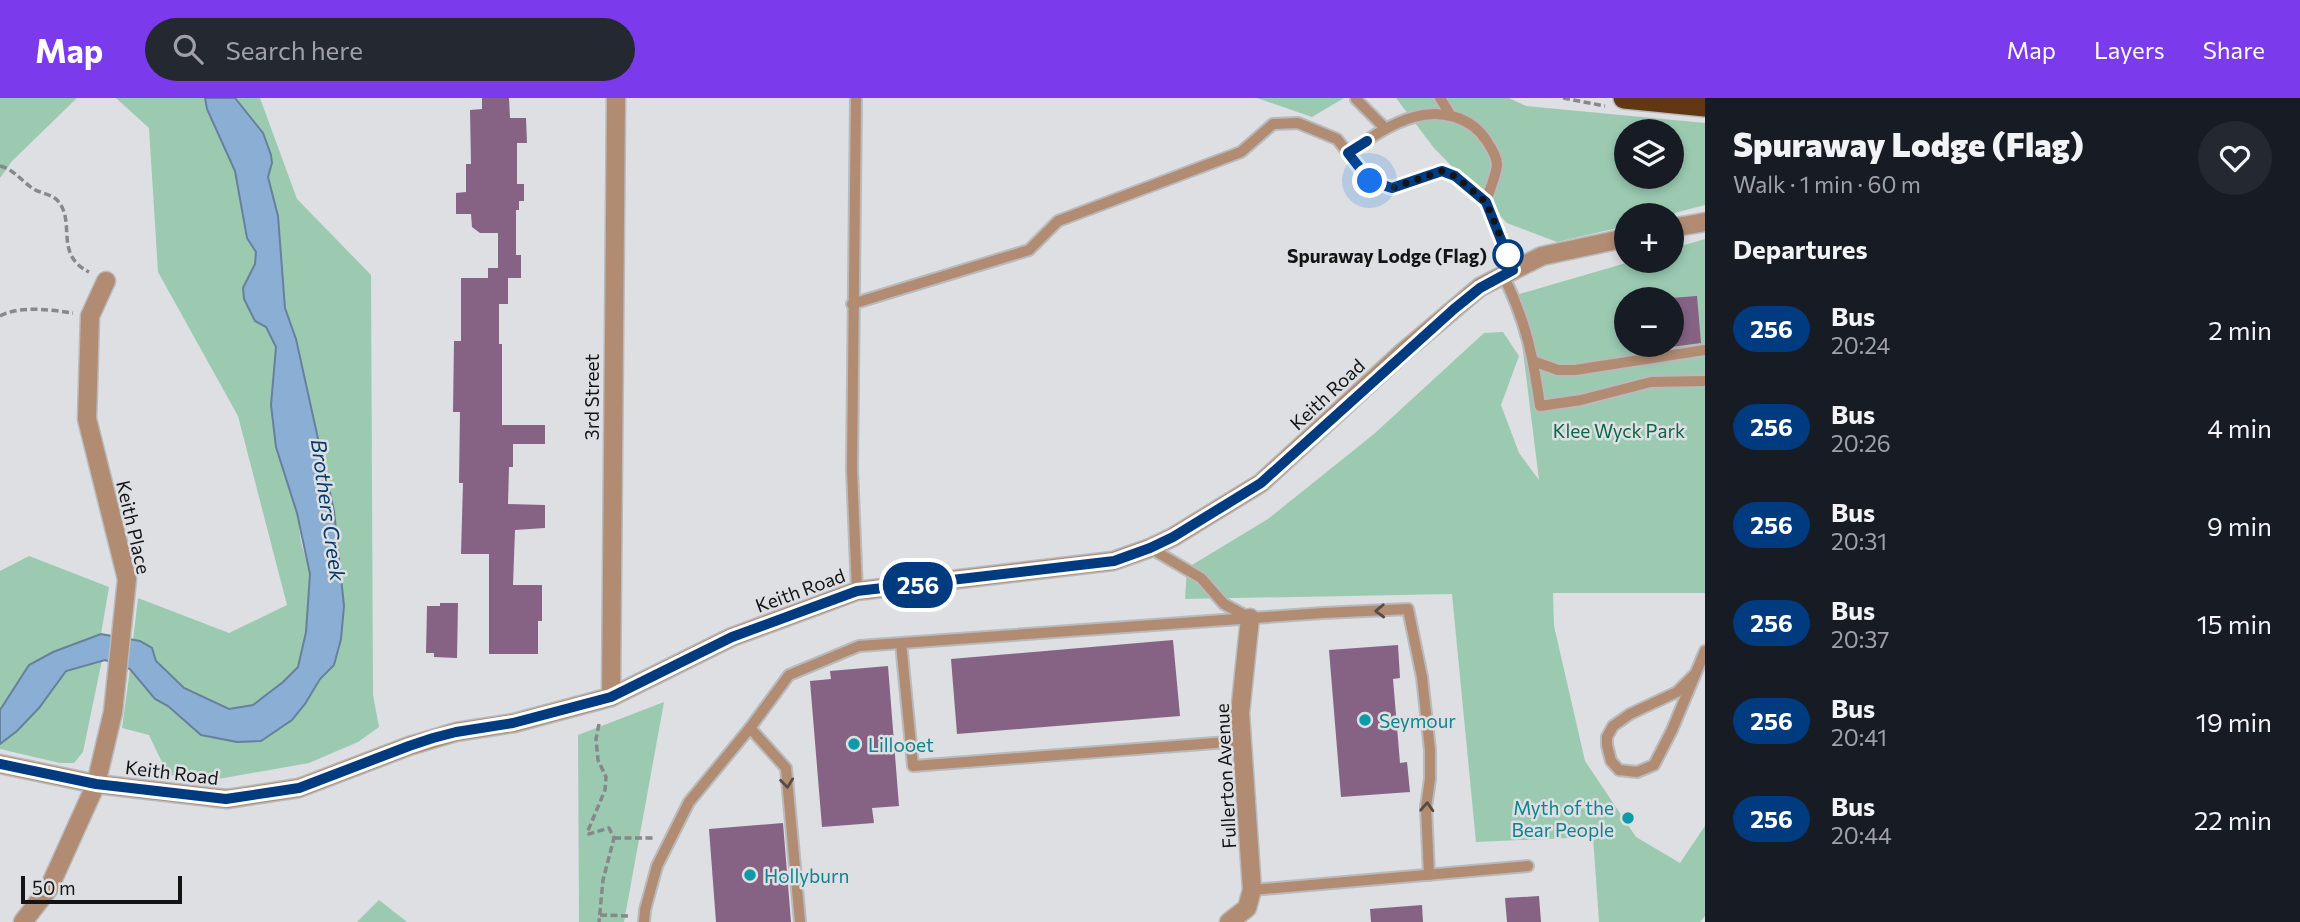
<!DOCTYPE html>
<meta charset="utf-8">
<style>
body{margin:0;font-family:Commissioner,sans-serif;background:#242831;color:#f1f3f6;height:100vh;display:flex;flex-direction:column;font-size:26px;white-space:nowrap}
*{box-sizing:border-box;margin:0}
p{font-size:23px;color:#9ea1a6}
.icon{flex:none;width:38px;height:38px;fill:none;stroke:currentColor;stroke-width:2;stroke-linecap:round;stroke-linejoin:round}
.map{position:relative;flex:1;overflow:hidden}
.details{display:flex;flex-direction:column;background:#171b24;width:595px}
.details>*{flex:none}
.badge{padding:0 14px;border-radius:23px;font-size:24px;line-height:46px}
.tools{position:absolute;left:1614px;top:21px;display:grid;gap:14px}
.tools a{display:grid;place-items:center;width:70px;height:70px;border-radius:50%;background:#171b24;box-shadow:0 4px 10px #0003;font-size:35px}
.scale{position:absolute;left:21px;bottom:18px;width:161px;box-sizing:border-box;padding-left:7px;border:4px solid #141415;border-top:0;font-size:19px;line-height:24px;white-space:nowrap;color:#141415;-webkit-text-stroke:5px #dddfe2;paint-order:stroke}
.you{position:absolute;width:35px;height:35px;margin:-18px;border:5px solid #fff;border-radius:50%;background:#1a73e8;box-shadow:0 0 0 10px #1a73e833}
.map>.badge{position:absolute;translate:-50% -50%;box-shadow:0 0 0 4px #fff}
h2{padding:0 28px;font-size:26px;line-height:63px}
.round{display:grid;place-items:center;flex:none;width:74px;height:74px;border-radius:37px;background:#242831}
.summary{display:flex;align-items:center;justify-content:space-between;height:119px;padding:0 28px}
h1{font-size:33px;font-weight:800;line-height:52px}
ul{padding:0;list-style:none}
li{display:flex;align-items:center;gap:21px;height:98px;padding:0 28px}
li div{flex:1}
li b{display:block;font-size:26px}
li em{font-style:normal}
li .badge{min-width:77px;font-weight:700;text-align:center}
header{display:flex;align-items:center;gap:42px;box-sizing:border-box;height:98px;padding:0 35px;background:#7c3aed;color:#fff}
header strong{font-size:33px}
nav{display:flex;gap:38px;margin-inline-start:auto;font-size:24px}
.search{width:490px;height:63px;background:#242831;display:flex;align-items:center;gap:18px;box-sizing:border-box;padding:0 24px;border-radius:38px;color:#9ea1a6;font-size:26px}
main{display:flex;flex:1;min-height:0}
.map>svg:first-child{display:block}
.green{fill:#9bcab1;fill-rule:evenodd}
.water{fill:#8baed4;stroke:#67809b;stroke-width:2}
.building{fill:#866284}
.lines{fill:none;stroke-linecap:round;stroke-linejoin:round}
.service-casing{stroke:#b9babd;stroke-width:14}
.minor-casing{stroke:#b9babd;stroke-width:21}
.tertiary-casing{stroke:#b9babd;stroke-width:21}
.motorway-casing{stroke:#b9babd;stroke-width:24}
.path{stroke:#87888a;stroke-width:3.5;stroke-dasharray:7 3.5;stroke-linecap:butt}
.service{stroke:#b18c73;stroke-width:10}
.minor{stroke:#b18c73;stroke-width:18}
.tertiary{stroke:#b18c73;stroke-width:18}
.motorway{stroke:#613714;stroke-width:21}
.oneway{stroke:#5b4a3f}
.line-casing{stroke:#fff;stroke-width:16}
.line{stroke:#003b80;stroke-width:10}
.walk{stroke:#141415;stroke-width:7;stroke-dasharray:0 12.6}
.stop-dot{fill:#fff;stroke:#003b80;stroke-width:3.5}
.culture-dot{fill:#0f9aa8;stroke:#dddfe2;stroke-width:2.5}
.labels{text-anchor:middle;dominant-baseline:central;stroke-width:5;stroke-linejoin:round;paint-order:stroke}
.stop-label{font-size:19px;font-weight:bold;fill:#141415;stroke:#dddfe2;text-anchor:end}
.street-label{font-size:19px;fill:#141415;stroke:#dddfe2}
.park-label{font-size:19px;fill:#096846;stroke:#dddfe2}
.culture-label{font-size:19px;fill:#0d838f;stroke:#dddfe2;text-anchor:start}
.water-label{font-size:21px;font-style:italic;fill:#033c6b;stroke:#dddfe2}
</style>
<header>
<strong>Map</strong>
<div class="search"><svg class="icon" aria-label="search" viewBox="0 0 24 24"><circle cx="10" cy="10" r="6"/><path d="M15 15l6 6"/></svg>Search here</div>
<nav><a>Map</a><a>Layers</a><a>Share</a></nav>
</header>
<main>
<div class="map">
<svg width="1705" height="824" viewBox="0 0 1705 824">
<rect width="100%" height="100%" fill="#dddfe2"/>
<!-- green -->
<g class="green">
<polygon points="0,0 77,0 12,63 0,80"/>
<polygon points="116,0 205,0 207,11 235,73 247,140 256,154 255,166 243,190 276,249 271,307 276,349 297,415 301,444 310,476 306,534 298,569 283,584 253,607 229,611 184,590 156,563 140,543 133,542 138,500 229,535 287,507 238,318 158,174 149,30"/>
<polygon points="235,0 260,0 297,101 371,177 373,597 379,629 358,644 309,665 218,681 168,677 149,637 122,630 130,571 155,601 168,608 201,637 292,622 305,606 320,581 334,567 341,541 344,508 334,413 296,241 285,210 278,118 268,79 272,65 263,35"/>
<polygon points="1257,0 1344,0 1312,19"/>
<path d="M1396,0H1509L1526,8L1705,25V107L1667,117H1626V128L1557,144L1507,125L1434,50ZM1626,33H1671V79H1626Z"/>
<path d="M1705,141V495H1553L1554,528L1585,663L1636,739L1680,765L1705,728V818L1700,824H1599L1593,739L1476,744L1452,496L1185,501L1187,470L1268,421L1374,336L1484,235L1503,234L1519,258L1501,307L1519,355L1539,382L1516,197L1633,163H1671V151ZM1626,201H1671V247H1626Z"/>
<polygon points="29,458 109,489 101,536 53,554 29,567 0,612 0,473"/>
<polygon points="102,562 83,654 74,665 60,665 0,651 0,646 17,632 39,610 66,573"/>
<polygon points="664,604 624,824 579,824 578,637"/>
<polygon points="379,802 407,824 357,824"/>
</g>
<!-- water -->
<polygon class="water" points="205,0 235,0 263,35 271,57 272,65 268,79 278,118 285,210 296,241 334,413 344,508 341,541 334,567 320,581 305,606 292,622 261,643 237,644 201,637 168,608 155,601 130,571 105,562 66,573 39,610 17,633 0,646 0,612 29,567 53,554 101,536 140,543 152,550 156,563 184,590 229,611 253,607 283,584 298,569 306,534 310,476 297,415 276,349 271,307 276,249 266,229 255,223 244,201 243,190 255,166 256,154 247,140 235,73 207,11"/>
<!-- building -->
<g class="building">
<polygon points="482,0 509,0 510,20 526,20 527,45 517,45 517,86 524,86 524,103 519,103 519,112 516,112 516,157 521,157 521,180 508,180 508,206 499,206 499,246 502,246 502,327 545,327 545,346 513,346 513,369 509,369 508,406 545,407 545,430 515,432 513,487 542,487 542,523 538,523 538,556 489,556 489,456 461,456 463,385 459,385 460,314 453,314 454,243 461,243 461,180 488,180 488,170 498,170 498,135 480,135 472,129 471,116 456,116 456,95 466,94 466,66 471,66 470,12 482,11"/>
<polygon points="1697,198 1701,245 1671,249 1671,200"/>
<polygon points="440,505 458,505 457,560 434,559 434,555 426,555 427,508 440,508"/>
<polygon points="1173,542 1180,618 957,636 951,561"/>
<polygon points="1398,547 1400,580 1393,581 1400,665 1407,664 1410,694 1341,699 1329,552"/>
<polygon points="888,568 899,708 872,710 874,725 822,729 810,583 831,581 830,573"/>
<polygon points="783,725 791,824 716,824 709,731"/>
<polygon points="1539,798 1541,824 1507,824 1505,800"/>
<polygon points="1422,807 1423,824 1371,824 1370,811"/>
</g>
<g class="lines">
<!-- service casing -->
<g class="service-casing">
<g id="service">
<polyline points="856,0 852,371 857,493"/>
<polyline points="1440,0 1451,18"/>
<polyline points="1356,1 1385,30"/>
<path d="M1348,55C1369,41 1389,26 1414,19C1441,11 1471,19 1486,42C1491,50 1497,58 1497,67C1496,78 1489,93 1486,104"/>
<path d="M1503,177C1526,223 1533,258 1540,308L1581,302L1651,284L1705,283"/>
<polyline points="852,206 1029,152 1058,123 1241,54 1273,26 1298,25 1337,41 1370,83 1392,90 1442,73 1455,78 1486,104 1513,172"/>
<polyline points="1533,263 1558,272 1575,272 1705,252"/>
<polyline points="1150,450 1201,480 1224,506 1250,520"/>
<polyline points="901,545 913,668 1241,643"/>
<polyline points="1694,577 1677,594 1630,616 1613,628 1607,639 1607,647 1611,663 1619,672 1637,674 1654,667 1672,632 1705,553"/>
<polyline points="750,630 786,670 800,824"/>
<polyline points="1252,792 1528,768"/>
<polyline points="644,824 645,812 657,768 689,704 750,630 789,577 859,548 1323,515 1408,511 1422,579 1430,652 1430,681 1426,709 1429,777"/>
</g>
</g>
<!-- minor casing -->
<g class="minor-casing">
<g id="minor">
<polyline points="1671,130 1705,124"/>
<polyline points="611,599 732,539 857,493 1113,463 1150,450 1173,439 1261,385 1402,255 1480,189 1542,158 1626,140"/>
<polyline points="23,824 49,790 96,686 113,614 127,481 87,321 90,218 106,183"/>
<polyline points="1229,824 1247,810 1252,792 1240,615 1250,520"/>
</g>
</g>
<!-- tertiary casing -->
<g class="tertiary-casing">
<polyline id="tertiary" points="0,666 96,686 227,701 299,690 409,648 456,634 514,625 611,599 616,0"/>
</g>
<!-- motorway casing -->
<g class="motorway-casing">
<polyline id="motorway" points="1624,0 1705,8"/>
</g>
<!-- path -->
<g class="path">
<polyline points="1563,0 1605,8"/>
<path d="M0,68C13,71 21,82 32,90C39,95 51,96 57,102C77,123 53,156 89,174"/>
<path d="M0,218C21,207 50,212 73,215"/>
<polyline points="599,626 596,641 598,662 606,679 605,692 587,735 589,736 609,730 614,740 603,782 599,824"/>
<polyline points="614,740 654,740"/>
<polyline points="600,817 630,818"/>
</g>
<!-- service -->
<use href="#service" class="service"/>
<!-- minor -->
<use href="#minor" class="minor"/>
<!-- tertiary -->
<use href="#tertiary" class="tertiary"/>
<!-- motorway -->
<use href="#motorway" class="motorway"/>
</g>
<!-- one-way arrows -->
<defs><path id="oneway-chevron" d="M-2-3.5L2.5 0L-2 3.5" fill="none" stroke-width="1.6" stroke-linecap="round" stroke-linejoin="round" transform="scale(1.75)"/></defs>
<g class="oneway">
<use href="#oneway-chevron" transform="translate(1380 513) rotate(178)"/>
<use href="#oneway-chevron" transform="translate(787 685) rotate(84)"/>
<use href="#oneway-chevron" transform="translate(1427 709) rotate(-87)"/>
</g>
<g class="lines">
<!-- line casing -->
<g class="line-casing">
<polyline id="line" points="0,666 96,686 226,701 299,690 409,648 433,640 456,634 513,625 611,599 732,539 857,493 1114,463 1150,450 1173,439 1261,385 1454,211 1480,190 1513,172 1486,104 1455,78 1442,73 1392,90 1370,83 1348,55 1367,43"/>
</g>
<!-- line -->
<use href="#line" class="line"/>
<!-- walk -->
<polyline class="walk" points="1370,83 1392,90 1442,73 1455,78 1486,104 1508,157"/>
</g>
<!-- markers -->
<circle class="stop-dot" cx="1508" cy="157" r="14"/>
<g class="culture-dot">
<circle cx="1365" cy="622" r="7"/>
<circle cx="854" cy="646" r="7"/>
<circle cx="1628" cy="720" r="7"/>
<circle cx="750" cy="777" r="7"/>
</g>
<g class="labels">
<!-- stop labels -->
<g class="stop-label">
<text x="1487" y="157">Spuraway Lodge (Flag)</text>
</g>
<!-- street labels -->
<g class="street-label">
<text transform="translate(1327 296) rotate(-43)">Keith Road</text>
<text transform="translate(591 299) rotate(-90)">3rd Street</text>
<text transform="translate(134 429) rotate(77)">Keith Place</text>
<text transform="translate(800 492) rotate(-20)">Keith Road</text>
<text transform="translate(172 674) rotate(7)">Keith Road</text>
<text transform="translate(1225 678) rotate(-93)">Fullerton Avenue</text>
</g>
<!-- park labels -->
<g class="park-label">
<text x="1619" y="332">Klee Wyck Park</text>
</g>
<!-- culture labels -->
<g class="culture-label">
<text x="1379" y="622">Seymour</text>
<text x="868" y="646">Lillooet</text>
<text x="1614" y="709" text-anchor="end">Myth of the<tspan x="1614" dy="22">Bear People</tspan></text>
<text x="764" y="777">Hollyburn</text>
</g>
<!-- water labels -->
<g class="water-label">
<text transform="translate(329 412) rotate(82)">Brothers Creek</text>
</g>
</g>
</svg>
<div class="tools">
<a><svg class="icon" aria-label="layers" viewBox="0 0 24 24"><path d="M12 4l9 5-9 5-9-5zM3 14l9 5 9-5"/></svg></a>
<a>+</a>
<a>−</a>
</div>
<div class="scale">50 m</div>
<div class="you" style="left:1370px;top:83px"></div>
<b class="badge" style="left:918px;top:487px;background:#003b80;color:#fff">256</b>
</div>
<section class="details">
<div class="summary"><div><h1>Spuraway Lodge (Flag)</h1><p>Walk · 1 min · 60 m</p></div><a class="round"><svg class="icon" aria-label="heart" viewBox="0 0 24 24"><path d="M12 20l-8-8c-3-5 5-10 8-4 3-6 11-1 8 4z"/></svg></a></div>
<h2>Departures</h2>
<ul>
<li><span class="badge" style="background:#003b80;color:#fff">256</span><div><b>Bus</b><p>20:24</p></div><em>2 min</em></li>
<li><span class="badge" style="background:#003b80;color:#fff">256</span><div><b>Bus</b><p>20:26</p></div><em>4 min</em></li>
<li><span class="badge" style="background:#003b80;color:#fff">256</span><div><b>Bus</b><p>20:31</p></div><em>9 min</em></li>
<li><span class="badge" style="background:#003b80;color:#fff">256</span><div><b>Bus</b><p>20:37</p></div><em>15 min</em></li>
<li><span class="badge" style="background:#003b80;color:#fff">256</span><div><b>Bus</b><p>20:41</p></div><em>19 min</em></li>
<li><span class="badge" style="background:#003b80;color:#fff">256</span><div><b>Bus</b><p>20:44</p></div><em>22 min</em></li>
</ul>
</section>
</main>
